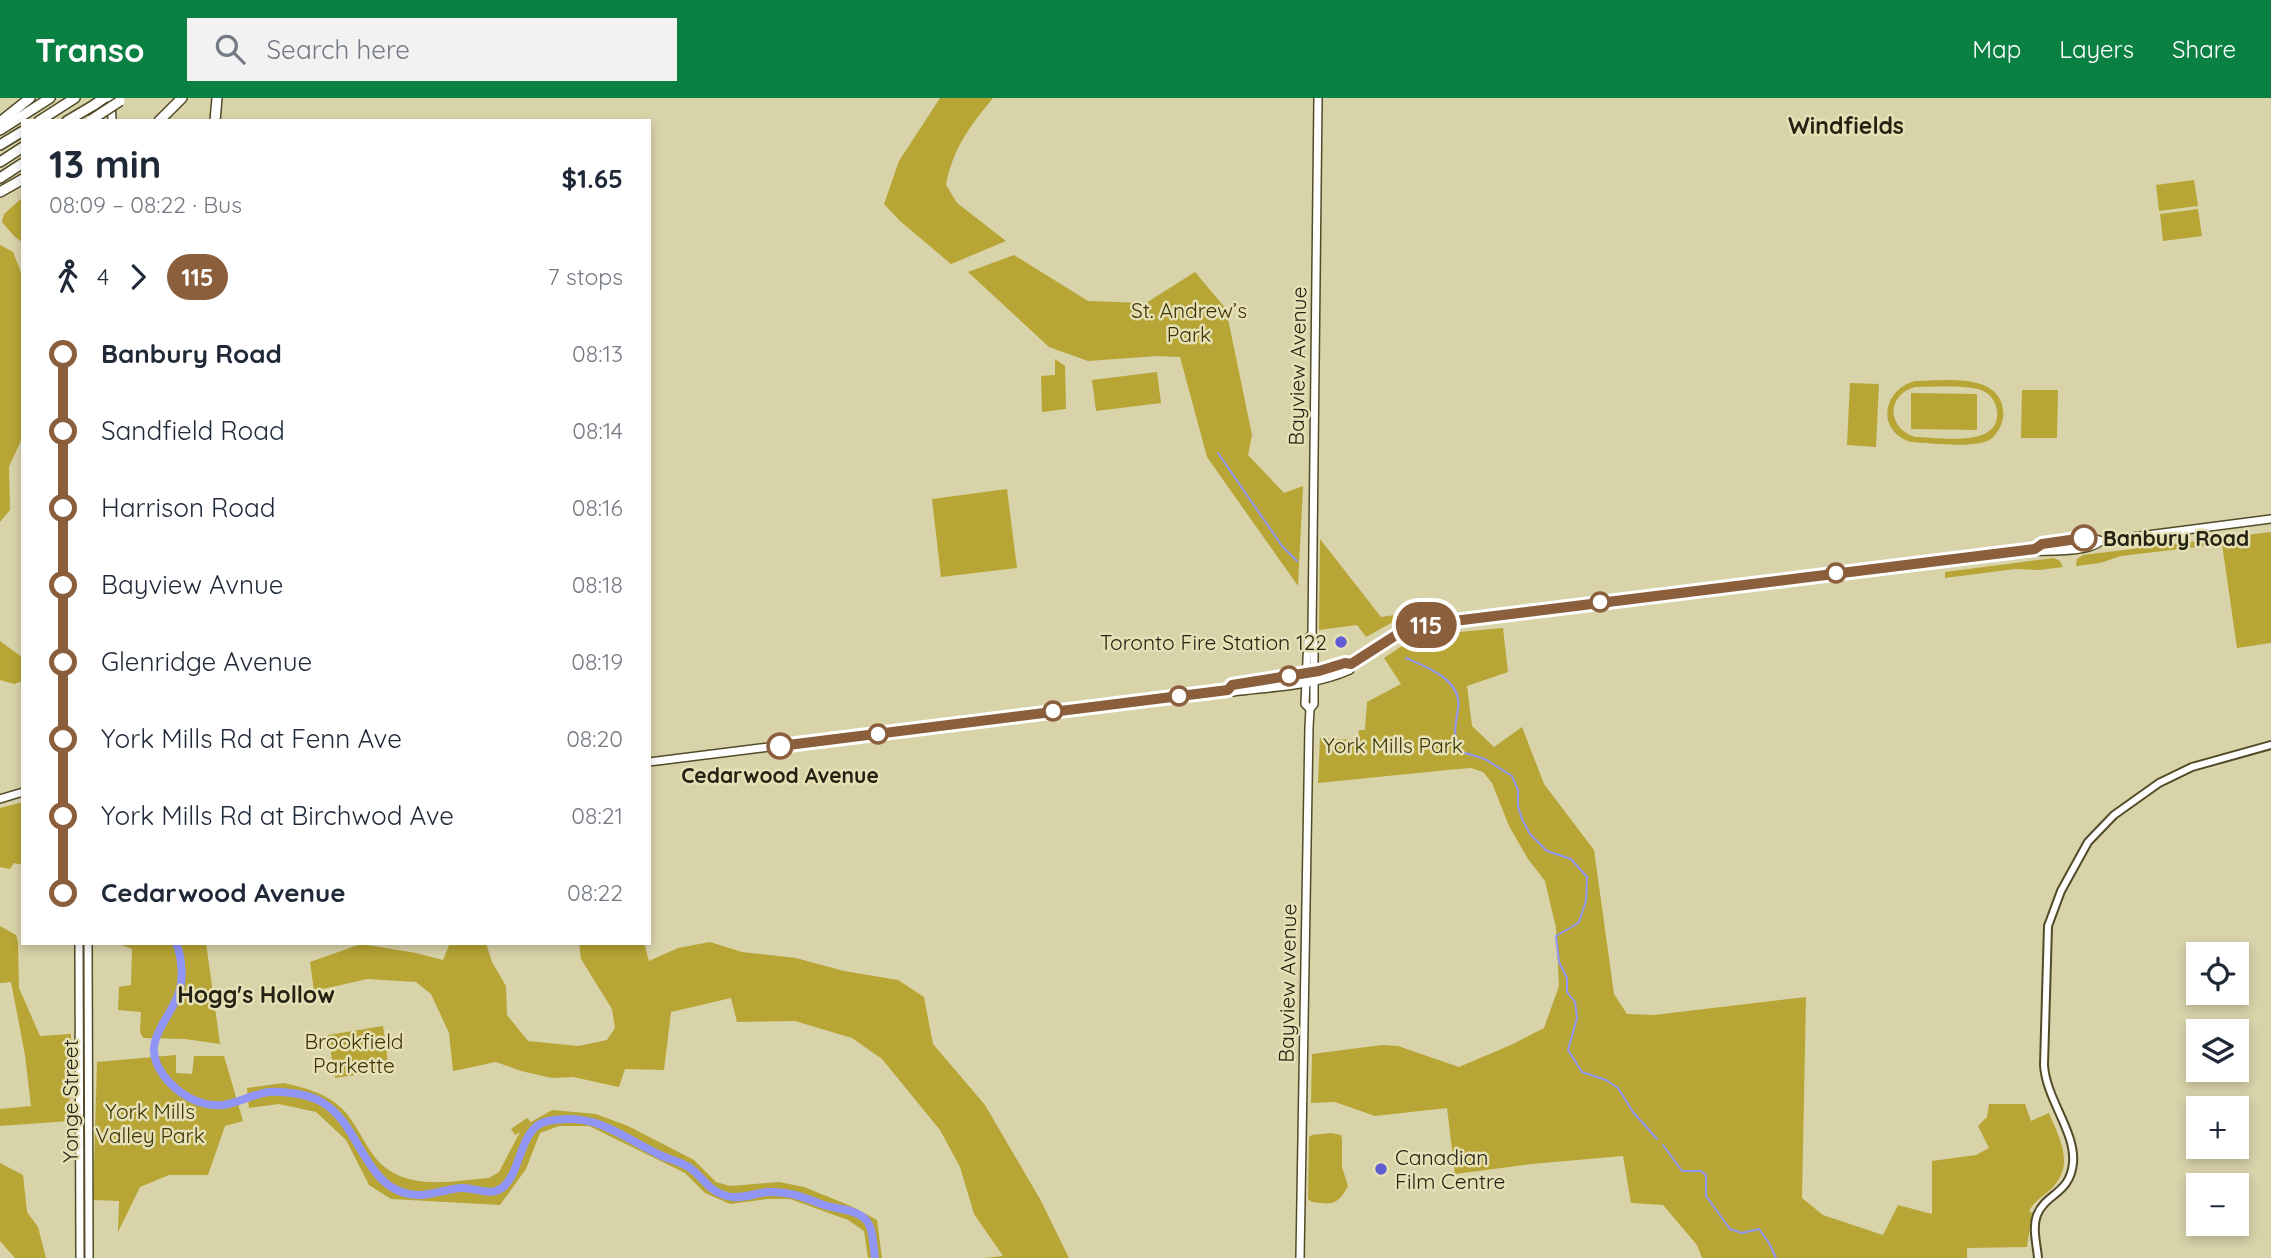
<!DOCTYPE html>
<meta charset="utf-8">
<style>
body{margin:0;font-family:Quicksand,sans-serif;background:#f2f2f3;color:#1f2937;height:100vh;display:flex;flex-direction:column;font-size:26px;white-space:nowrap}
*{box-sizing:border-box;margin:0}
p{font-size:23px;color:#747a83}
.icon{flex:none;width:38px;height:38px;fill:none;stroke:currentColor;stroke-width:2;stroke-linecap:round;stroke-linejoin:round}
.map{position:relative;flex:1;overflow:hidden}
.details{position:absolute;left:21px;top:21px;width:630px;height:826px;display:flex;flex-direction:column;background:#fff;border-radius:0px;box-shadow:0 4px 10px #0003}
.details>*{flex:none}
.badge{padding:0 14px;border-radius:23px;font-size:24px;line-height:46px}
.tools{position:absolute;left:2186px;top:844px;display:grid;gap:14px}
.tools a{display:grid;place-items:center;width:63px;height:63px;border-radius:0px;background:#fff;box-shadow:0 4px 10px #0003;font-size:35px}
.map>.badge{position:absolute;translate:-50% -50%;box-shadow:0 0 0 4px #fff}
.legs{display:flex;align-items:center;gap:10px;height:77px;padding:0 28px;font-size:23px}
.legs p{margin-inline-start:auto}
.headline{display:flex;align-items:center;justify-content:space-between;height:119px;padding:0 28px}
h1{font-size:38px;font-weight:700;line-height:52px}
ul{padding:0 28px;list-style:none}
li{display:flex;align-items:center;gap:24px;height:77px;font-size:26px}
li i{display:grid;place-items:center;width:10px;height:100%;margin:0 9px;background:currentColor}
li i::after{content:'';width:18px;height:18px;margin:-9px;border:5px solid;border-radius:50%;background:#fff}
li p{margin-inline-start:auto}
li:first-child i{background:linear-gradient(#0000 50%,currentColor 0)}
li:last-child i{background:linear-gradient(currentColor 50%,#0000 0)}
header{display:flex;align-items:center;gap:42px;box-sizing:border-box;height:98px;padding:0 35px;background:#0b8043;color:#fff}
header strong{font-size:33px}
nav{display:flex;gap:38px;margin-inline-start:auto;font-size:24px}
.search{width:490px;height:63px;background:#f2f2f3;display:flex;align-items:center;gap:18px;box-sizing:border-box;padding:0 24px;border-radius:0px;color:#747a83;font-size:26px}
.map>svg:first-child{display:block}
.green{fill:#b7a535;fill-rule:evenodd}
.lines{fill:none;stroke-linecap:round;stroke-linejoin:round}
.stream{stroke:#9095f6;stroke-width:2}
.river{stroke:#9095f6;stroke-width:8}
.minor-casing{stroke:#524b27;stroke-width:10}
.major-casing{stroke:#524b27;stroke-width:10}
.highway-casing{stroke:#524b27;stroke-width:12}
.minor{stroke:#fff;stroke-width:6}
.major{stroke:#fff;stroke-width:7}
.highway{stroke:#fff;stroke-width:9}
.highway-bridge-casing{stroke:#524b27;stroke-width:12;stroke-linecap:butt}
.highway-bridge{stroke:#fff;stroke-width:9}
.line-1-casing{stroke:#fff;stroke-width:16}
.line-1{stroke:#8b5e3c;stroke-width:10}
.stop-1-dot{fill:#fff;stroke:#8b5e3c;stroke-width:3.5}
.poi-dot{fill:#605cd4;stroke:#e6e0b6;stroke-width:2.5}
.labels{text-anchor:middle;dominant-baseline:central;stroke-width:5;stroke-linejoin:round;paint-order:stroke}
.park-label{font-size:21px;fill:#3c3300;stroke:#e6e0b6}
.street-label{font-size:21px;fill:#242212;stroke:#e6e0b6}
.stop-label{font-size:21px;font-weight:bold;fill:#242212;stroke:#e6e0b6;text-anchor:start}
.poi-label{font-size:21px;fill:#242212;stroke:#e6e0b6;text-anchor:end}
.neighbourhood-label{font-size:23px;font-weight:bold;fill:#242212;stroke:#e6e0b6}
</style>
<header>
<strong>Transo</strong>
<div class="search"><svg class="icon" aria-label="search" viewBox="0 0 24 24"><circle cx="10" cy="10" r="6"/><path d="M15 15l6 6"/></svg>Search here</div>
<nav><a>Map</a><a>Layers</a><a>Share</a></nav>
</header>
<div class="map">
<svg width="2271" height="1160" viewBox="0 0 2271 1160">
<rect width="100%" height="100%" fill="#d9d3aa"/>
<!-- green -->
<g class="green">
<path d="M940,0H993C970,28 953,50 946,87L957,105L1006,143L951,166L900,123L884,106L899,63Z"/>
<polygon points="2194,82 2198,108 2159,113 2156,87"/>
<polygon points="23,99 23,145 14,138 2,124 4,116"/>
<polygon points="2198,111 2202,138 2163,143 2160,116"/>
<polygon points="0,147 13,154 22,177 23,338 9,369 10,412 0,424"/>
<polygon points="1014,157 1088,203 1146,205 1195,174 1226,211 1252,337 1248,357 1284,395 1303,388 1298,488 1207,359 1180,259 1157,258 1088,263 1049,249 968,174"/>
<polygon points="1055,261 1065,268 1066,311 1042,314 1041,278 1055,277"/>
<polygon points="1157,274 1161,305 1096,313 1092,282"/>
<path d="M1915,283C1942,283 1999,274 2003,312C2005,321 1999,335 1991,341C1977,351 1929,345 1911,344C1876,333 1882,292 1915,283ZM1915,289C1932,289 1967,287 1981,292C1990,295 1996,304 1997,313C2001,351 1938,339 1915,339C1887,330 1886,297 1915,289Z"/>
<polygon points="1850,285 1879,286 1876,349 1847,347"/>
<polygon points="2022,292 2058,292 2057,340 2021,340"/>
<polygon points="1911,295 1977,296 1977,332 1911,331"/>
<polygon points="1007,391 1017,470 941,479 932,401"/>
<polygon points="2271,434 2271,545 2237,550 2222,446 2121,458 2100,465 2076,468 2077,461 2083,457"/>
<polygon points="1320,441 1381,519 1409,515 1366,539 1357,527 1319,532"/>
<polygon points="2054,460 2060,463 2063,469 2039,472 2015,471 1945,480 1945,474"/>
<path d="M1503,530L1508,574L1467,588L1472,628L1494,649L1522,629L1544,686L1594,752L1614,896L1627,916L1654,917L1806,899L1802,1100L1823,1117L1883,1137L1898,1107L1932,1116V1063L1976,1057L1989,1050L1978,1028L1987,1019L1989,1006H2025L2031,1023L2049,1015C2059,1039 2075,1066 2053,1089C2044,1098 2035,1102 2029,1113L2032,1115L2027,1149L1967,1150V1160H1702L1697,1147L1663,1107L1631,1105L1623,1058L1531,1066L1455,1076L1447,1010L1375,1018L1335,1004L1311,1005L1312,956L1382,947L1398,948L1459,969L1513,946L1544,930L1559,888L1556,830L1545,783L1528,761L1509,728L1492,685L1483,674L1471,670L1447,672L1318,685L1320,640L1358,642L1359,632H1365L1367,604L1401,586L1384,560L1411,542L1427,537Z"/>
<polygon points="0,543 23,560 23,583 14,586 0,582"/>
<polygon points="23,704 23,767 14,765 10,771 0,769 0,710"/>
<polygon points="0,828 16,837 18,844 19,890 40,938 71,936 69,1023 0,1028 0,1011 31,1008 25,957 11,884 0,885"/>
<polygon points="710,844 742,854 796,860 844,873 898,882 924,899 933,946 985,1007 1040,1101 1069,1160 984,1160 1003,1158 974,1116 960,1069 940,1032 882,961 852,940 795,923 737,924 731,900 671,914 664,972 625,971 619,989 573,979 552,980 521,973 496,964 453,973 449,935 431,896 416,884 367,881 314,893 310,864 361,846 416,855 443,862 450,845 486,845 492,864 506,888 507,917 528,943 578,948 607,942 615,930 612,911 581,861 579,845 644,845 649,863 678,850"/>
<polygon points="116,845 206,845 220,946 185,941 143,940 140,934 141,914 118,912 119,889 131,887 132,851"/>
<polygon points="383,928 389,972 335,980 328,937"/>
<polygon points="176,957 176,975 192,976 194,958 224,958 243,1023 225,1028 208,1077 169,1077 140,1089 118,1134 119,1103 93,1102 97,964"/>
<path d="M284,985C306,990 330,996 346,1015C369,1043 370,1072 413,1082C436,1087 465,1082 489,1080L499,1074L520,1034L515,1037L511,1031L527,1020L531,1024L552,1012L596,1016L628,1028L694,1062L716,1084L730,1088L779,1084L804,1089L851,1108L877,1122L882,1160H868L864,1133L848,1122L790,1101H767L730,1106L705,1095L685,1075L589,1028H559L540,1035L526,1071L500,1107L391,1101L369,1087L346,1042L316,1014L279,1006L249,1010L247,990Z"/>
<path d="M1331,1035L1341,1037L1342,1041V1069L1348,1088C1338,1107 1332,1107 1312,1104L1308,1101L1309,1039L1312,1037Z"/>
<polygon points="0,1065 23,1077 27,1114 38,1129 46,1160 15,1160 0,1143"/>
</g>
<g class="lines">
<!-- stream -->
<g class="stream">
<polyline points="1218,355 1282,448 1297,463"/>
<path d="M1406,560C1427,569 1463,582 1458,611C1455,631 1452,635 1462,654L1485,661L1512,678L1518,692V708L1522,721L1530,736L1547,753L1571,761L1587,779L1586,803L1579,824L1572,829"/>
<polyline points="1570,830 1556,838 1559,864 1567,880 1567,894 1575,904 1577,920 1568,952 1582,974 1606,982 1618,990 1633,1014 1657,1041"/>
<polyline points="1663,1047 1682,1073 1701,1073 1706,1077 1706,1098 1730,1131 1742,1135 1759,1131 1769,1145 1776,1160"/>
</g>
<!-- river -->
<path class="river" d="M176,845C182,859 184,882 178,897C167,926 139,945 164,978C178,996 199,1009 223,1007C238,1005 253,996 269,994C283,993 307,996 320,1003C363,1026 363,1096 419,1097C433,1097 447,1091 461,1090C475,1089 489,1099 502,1090C522,1075 519,1028 548,1023C595,1014 617,1036 656,1055C666,1061 681,1063 690,1070C704,1080 708,1093 727,1098C740,1102 755,1095 768,1094C790,1093 805,1100 824,1107C837,1111 853,1111 864,1120C874,1128 873,1149 875,1160"/>
<!-- minor casing -->
<g class="minor-casing">
<path id="minor" d="M2038,1160C2037,1147 2032,1130 2037,1117C2046,1095 2070,1096 2073,1065C2076,1034 2046,1001 2044,967L2048,828L2061,793L2088,744L2114,717L2159,685L2192,669L2271,647"/>
</g>
<!-- major casing -->
<g class="major-casing">
<g id="major">
<polyline points="111,0 112,23"/>
<path d="M2035,451C2046,443 2089,436 2101,443"/>
<polyline points="1228,592 1232,588 1319,573 1345,565 1351,566"/>
<polyline points="1310,611 1305,606 1308,540 1312,536"/>
<path d="M649,664L1210,594L1228,592L1233,594C1271,589 1314,588 1350,572L1351,566L1404,532L1444,524L2009,454C2032,452 2085,457 2101,443L2271,421"/>
<polyline points="0,701 23,694"/>
<polyline points="79,845 80,1160"/>
<polyline points="88,845 89,1160"/>
<polyline points="1300,1160 1309,629 1310,611 1314,606 1314,540 1312,536 1318,0"/>
</g>
</g>
<!-- highway casing -->
<g class="highway-casing">
<g id="highway">
<polyline points="39,23 75,0"/>
<polyline points="67,23 94,7"/>
<polyline points="159,23 182,0"/>
<polyline points="215,23 217,0"/>
<polyline points="0,24 30,0"/>
<polyline points="0,32 50,0"/>
<polyline points="0,47 23,33"/>
<polyline points="0,64 23,49"/>
<polyline points="0,80 23,65"/>
<polyline points="0,94 23,81"/>
</g>
</g>
<!-- minor -->
<use href="#minor" class="minor"/>
<!-- major -->
<use href="#major" class="major"/>
<!-- highway -->
<use href="#highway" class="highway"/>
<!-- highway-bridge casing -->
<g class="highway-bridge-casing">
<g id="highway-bridge">
<polyline points="94,7 104,0"/>
<polyline points="91,22 120,3"/>
</g>
</g>
<!-- highway-bridge -->
<use href="#highway-bridge" class="highway-bridge"/>
</g>
<g class="lines">
<!-- line-1 casing -->
<g class="line-1-casing">
<polyline id="line-1" points="780,648 1228,592 1232,587 1319,573 1345,565 1351,566 1404,532 1430,526 2035,451 2042,446 2084,440"/>
</g>
<!-- line-1 -->
<use href="#line-1" class="line-1"/>
</g>
<!-- markers -->
<g class="stop-1-dot">
<circle cx="2084" cy="440" r="12"/>
<circle cx="1836" cy="475" r="9"/>
<circle cx="1600" cy="504" r="9"/>
<circle cx="1289" cy="578" r="9"/>
<circle cx="1179" cy="598" r="9"/>
<circle cx="1053" cy="613" r="9"/>
<circle cx="878" cy="636" r="9"/>
<circle cx="780" cy="648" r="12"/>
</g>
<g class="poi-dot">
<circle cx="1341" cy="544" r="7"/>
<circle cx="1381" cy="1071" r="7"/>
</g>
<g class="labels">
<!-- park labels -->
<g class="park-label">
<text x="1189" y="212">St. Andrew’s<tspan x="1189" dy="24">Park</tspan></text>
<text x="1393" y="647">York Mills Park</text>
<text x="354" y="943">Brookfield<tspan x="354" dy="24">Parkette</tspan></text>
<text x="150" y="1013">York Mills<tspan x="150" dy="24">Valley Park</tspan></text>
</g>
<!-- street labels -->
<g class="street-label">
<text transform="translate(1297 268) rotate(-89)">Bayview Avenue</text>
<text transform="translate(1287 885) rotate(-89)">Bayview Avenue</text>
<text transform="translate(70 1003) rotate(-90)">Yonge Street</text>
</g>
<!-- stop labels -->
<g class="stop-label">
<text x="2103" y="440">Banbury Road</text>
<text x="780" y="677" text-anchor="middle">Cedarwood Avenue</text>
</g>
<!-- poi labels -->
<g class="poi-label">
<text x="1327" y="544">Toronto Fire Station 122</text>
<text x="1395" y="1059" text-anchor="start">Canadian<tspan x="1395" dy="24">Film Centre</tspan></text>
</g>
<!-- neighbourhood labels -->
<g class="neighbourhood-label">
<text x="1846" y="27">Windfields</text>
<text x="256" y="896">Hogg's Hollow</text>
</g>
</g>
</svg>
<div class="tools">
<a><svg class="icon" aria-label="locate" viewBox="0 0 24 24"><circle cx="12" cy="12" r="6"/><path d="M12 2v4M12 18v4M2 12h4M18 12h4"/></svg></a>
<a><svg class="icon" aria-label="layers" viewBox="0 0 24 24"><path d="M12 4l9 5-9 5-9-5zM3 14l9 5 9-5"/></svg></a>
<a>+</a>
<a>−</a>
</div>
<b class="badge" style="left:1426px;top:527px;background:#8b5e3c;color:#fff">115</b>
<section class="details">
<div class="headline"><div><h1>13 min</h1><p>08:09 – 08:22 · Bus</p></div><b>$1.65</b></div>
<div class="legs"><svg class="icon" aria-label="walk" viewBox="0 0 24 24"><circle cx="13" cy="4" r="2"/><path d="M13 8l-2 6 4 7M11 14l-3 7M7 12l3-4h3l4 4"/></svg>4<svg class="icon" aria-label="forward" viewBox="0 0 24 24"><path d="M9 5l7 7-7 7"/></svg><b class="badge" style="background:#8b5e3c;color:#fff">115</b><p>7 stops</p></div>
<ul>
<li><i style="color:#8b5e3c"></i><b>Banbury Road</b><p>08:13</p></li>
<li><i style="color:#8b5e3c"></i><span>Sandfield Road</span><p>08:14</p></li>
<li><i style="color:#8b5e3c"></i><span>Harrison Road</span><p>08:16</p></li>
<li><i style="color:#8b5e3c"></i><span>Bayview Avnue</span><p>08:18</p></li>
<li><i style="color:#8b5e3c"></i><span>Glenridge Avenue</span><p>08:19</p></li>
<li><i style="color:#8b5e3c"></i><span>York Mills Rd at Fenn Ave</span><p>08:20</p></li>
<li><i style="color:#8b5e3c"></i><span>York Mills Rd at Birchwod Ave</span><p>08:21</p></li>
<li><i style="color:#8b5e3c"></i><b>Cedarwood Avenue</b><p>08:22</p></li>
</ul>
</section>
</div>
